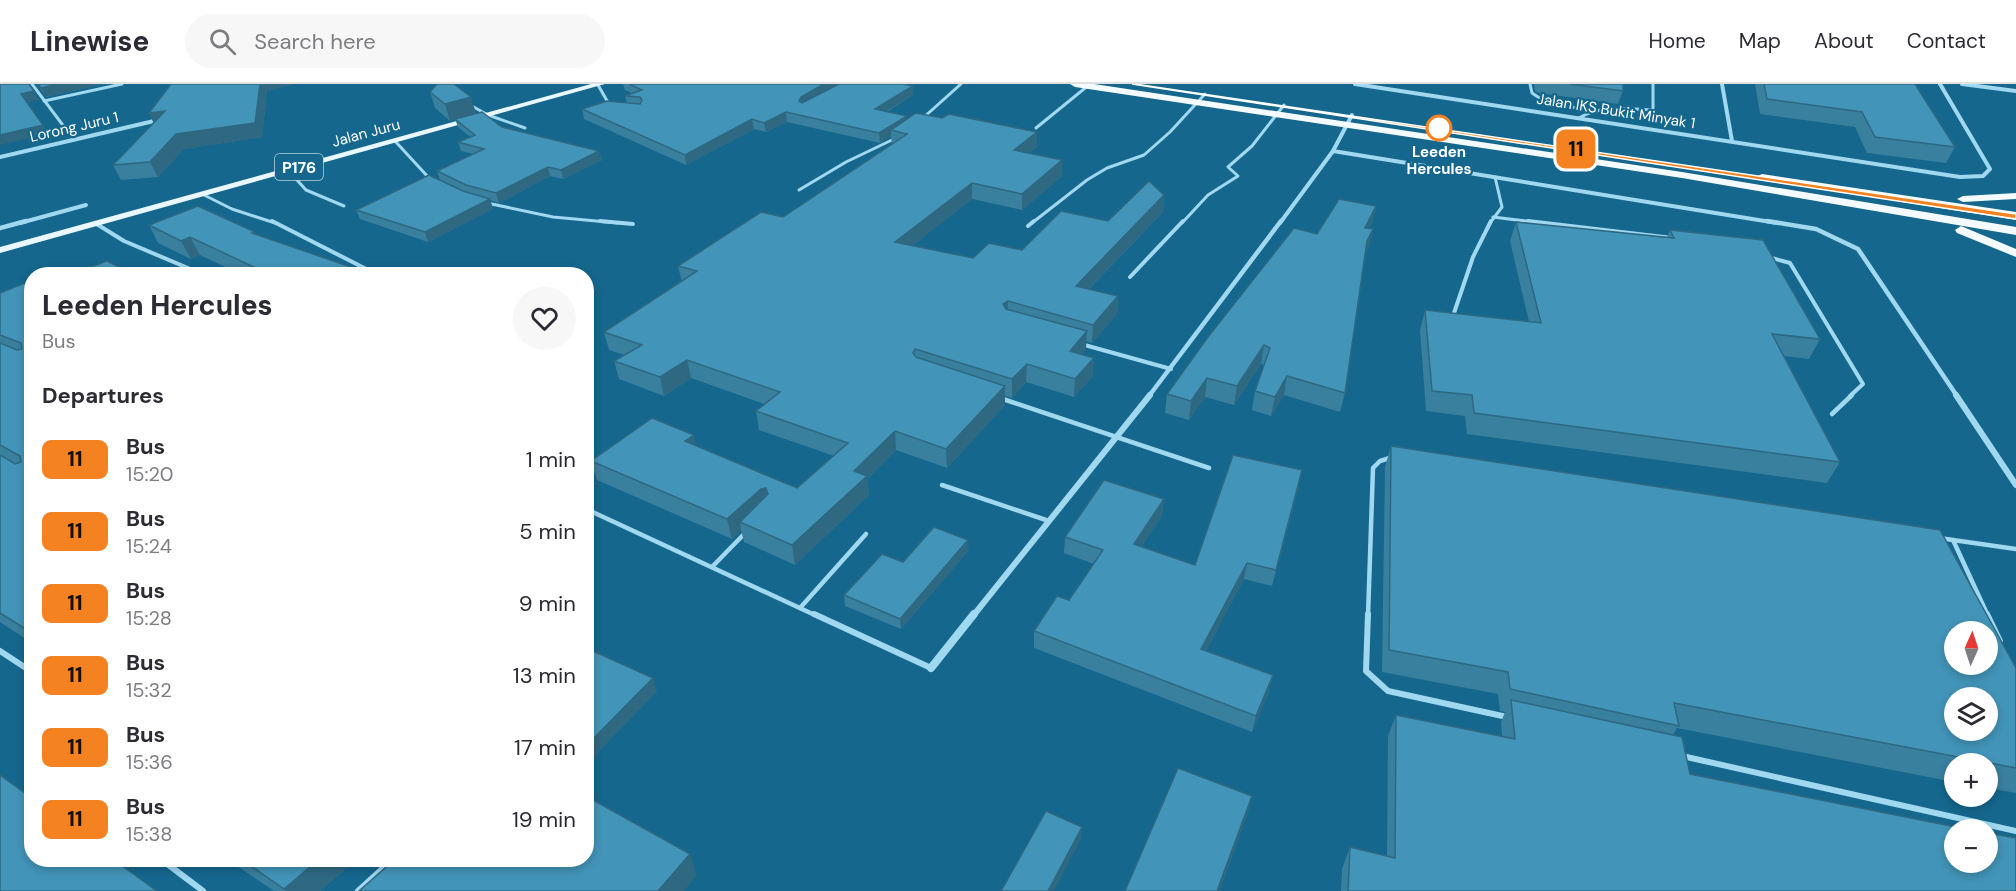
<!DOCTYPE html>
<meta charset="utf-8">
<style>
body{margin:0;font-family:"DM Sans",sans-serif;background:#f7f7f7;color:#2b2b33;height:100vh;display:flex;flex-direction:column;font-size:22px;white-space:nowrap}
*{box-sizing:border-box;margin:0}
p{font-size:20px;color:#7c7c81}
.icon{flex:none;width:33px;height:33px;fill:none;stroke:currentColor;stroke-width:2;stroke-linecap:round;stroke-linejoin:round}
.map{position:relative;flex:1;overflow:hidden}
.panel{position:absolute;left:24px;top:183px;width:570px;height:600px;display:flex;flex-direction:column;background:#fff;border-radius:24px;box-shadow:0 3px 9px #0003}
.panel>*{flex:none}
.badge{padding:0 12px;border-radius:9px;font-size:21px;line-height:39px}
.needle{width:39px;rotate:3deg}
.controls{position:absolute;left:1944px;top:537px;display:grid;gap:12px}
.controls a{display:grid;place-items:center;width:54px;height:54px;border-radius:50%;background:#fff;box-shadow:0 3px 9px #0003;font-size:30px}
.map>.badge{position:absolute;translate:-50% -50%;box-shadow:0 0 0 3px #fff}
h2{padding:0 18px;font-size:22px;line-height:54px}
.round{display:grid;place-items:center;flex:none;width:63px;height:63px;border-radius:32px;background:#f7f7f7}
.headline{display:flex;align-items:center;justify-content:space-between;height:102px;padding:0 18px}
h1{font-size:28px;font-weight:800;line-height:45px}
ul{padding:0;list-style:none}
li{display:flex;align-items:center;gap:18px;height:72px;padding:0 18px}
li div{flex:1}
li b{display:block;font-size:22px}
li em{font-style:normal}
li .badge{min-width:66px;font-weight:700;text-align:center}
header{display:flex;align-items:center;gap:36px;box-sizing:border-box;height:84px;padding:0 30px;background:#fff;border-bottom:2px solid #e1e1e2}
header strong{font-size:28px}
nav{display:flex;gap:33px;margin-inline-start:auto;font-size:21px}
.search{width:420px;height:54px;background:#f7f7f7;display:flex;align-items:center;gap:15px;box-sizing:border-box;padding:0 21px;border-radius:33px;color:#7c7c81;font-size:22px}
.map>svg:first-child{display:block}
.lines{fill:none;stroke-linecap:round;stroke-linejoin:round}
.service-far3{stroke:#a0d8f0;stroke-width:3}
.service-far2{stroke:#a0d8f0;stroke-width:4}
.service-far1{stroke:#a0d8f0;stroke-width:4.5}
.service{stroke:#a0d8f0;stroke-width:6}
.minor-far3{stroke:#a0d8f0;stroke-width:4}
.minor-far2{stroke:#a0d8f0;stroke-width:4.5}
.minor-far1{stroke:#a0d8f0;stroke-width:6}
.minor{stroke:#a0d8f0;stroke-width:8}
.primary{fill:#e9f7ff;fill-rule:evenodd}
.trunk{fill:#f4fbff;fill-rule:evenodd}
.wall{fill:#397f9e}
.shaded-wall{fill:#2e6881}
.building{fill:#4294b8;stroke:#2e6881;stroke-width:1.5;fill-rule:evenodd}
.line{fill:#f58220;stroke:#fff;stroke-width:1.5}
.stop-dot{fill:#fff;stroke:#f58220;stroke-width:3}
.labels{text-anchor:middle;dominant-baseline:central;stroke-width:4.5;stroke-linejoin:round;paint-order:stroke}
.far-street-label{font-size:15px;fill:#fff;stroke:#15678d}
.far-stop-label{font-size:15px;font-weight:bold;fill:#fff;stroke:#15678d}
.shield{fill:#15678d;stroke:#b9d1dd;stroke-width:1.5}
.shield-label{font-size:16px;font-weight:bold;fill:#fff}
</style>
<header>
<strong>Linewise</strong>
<div class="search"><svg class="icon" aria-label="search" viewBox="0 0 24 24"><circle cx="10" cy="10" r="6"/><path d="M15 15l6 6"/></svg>Search here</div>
<nav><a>Home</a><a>Map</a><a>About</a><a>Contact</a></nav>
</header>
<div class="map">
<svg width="2016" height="807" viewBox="0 0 2016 807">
<rect width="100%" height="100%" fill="#15678d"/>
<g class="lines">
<!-- service-far3 -->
<g class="service-far3">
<polyline points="32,0 74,56"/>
<polyline points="1530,0 1532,9 1541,15 1588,27"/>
<polyline points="598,1 610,22"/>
<polyline points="44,17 122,0"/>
<polyline points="470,21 488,31 525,44"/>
<polyline points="923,34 961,0"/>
<path d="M1579,34C1602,20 1628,25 1653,26V0"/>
<polyline points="1036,44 1090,0"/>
<polyline points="395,57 429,94"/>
<polyline points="288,86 306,106 344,122"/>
<polyline points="799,106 846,78 894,55"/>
<polyline points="202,110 232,125 275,139"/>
<polyline points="487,119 553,133 618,139"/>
<polyline points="1493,133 1541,139"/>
<polyline points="1032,139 1087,96 1107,84 1144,71 1170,48 1205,10"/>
<polyline points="1182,139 1208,111 1238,92 1228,83 1252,62 1284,21"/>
<polyline points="1490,139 1502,123 1495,93"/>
</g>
<!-- service-far2 -->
<g class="service-far2">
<polyline points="272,137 376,190"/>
<polyline points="600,137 633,140"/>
<polyline points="1528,137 1672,154"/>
<polyline points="95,139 124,157 202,190"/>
<polyline points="1028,142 1034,137"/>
<polyline points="1768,173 1790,179 1863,300 1850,312"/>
<polyline points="1130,193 1183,137"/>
<polyline points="1454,229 1473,173 1491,137"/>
<polyline points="1081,260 1171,285"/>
</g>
<!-- service-far1 -->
<g class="service-far1">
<polyline points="1000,314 1209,384"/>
<polyline points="1832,330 1852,311"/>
<polyline points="942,401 1049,437"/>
<polyline points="586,425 817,532"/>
<polyline points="1939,454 2016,465"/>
<polyline points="1953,456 1988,532"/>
<polyline points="712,483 746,448"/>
<polyline points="800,524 866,450"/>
<polyline points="1368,532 1373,384 1380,377 1393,373"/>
</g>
<!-- service -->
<g class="service">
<polyline points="814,530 931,584"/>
<polyline points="1368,530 1366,587 1388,607 1507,633"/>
<polyline points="1987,530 2000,557"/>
<polyline points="0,567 32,588"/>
<polyline points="32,668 28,674 32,676"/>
<polyline points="1682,672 2016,747"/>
<polyline points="162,776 203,807"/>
<polyline points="358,807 392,776"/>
</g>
<!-- minor-far3 -->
<g class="minor-far3">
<polyline points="1355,0 1960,93 1983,92 1990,85 1940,0"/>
<polyline points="1722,0 1732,57"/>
<polyline points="1962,0 2016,7"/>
<polyline points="1333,67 1777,139"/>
<polyline points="0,73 154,37"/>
<polyline points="20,139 86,121"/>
<polyline points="1280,139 1333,67 1352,31"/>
</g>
<!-- minor-far2 -->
<g class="minor-far2">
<polyline points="1767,137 1816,145 1858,165 1957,312"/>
<polyline points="0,144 26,137"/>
<polyline points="1149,312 1281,137"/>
</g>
<!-- minor-far1 -->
<g class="minor-far1">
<polyline points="1956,311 2016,401"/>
<polyline points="973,532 1150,311"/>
</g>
<!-- minor -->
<polyline class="minor" points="931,584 974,530"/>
<!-- primary -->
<polygon class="primary" points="591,0 605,0 0,169 0,163"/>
<!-- trunk -->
<g class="trunk">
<polygon points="1070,0 1094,0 1682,88 2016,143 2016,151 1682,94 1075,3"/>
<polygon points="1762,90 2016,128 2016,136 1758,95 1756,93"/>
<polygon points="2016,109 2016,115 1963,118 1957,115 1963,112"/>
<polygon points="1961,142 2016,165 2016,173 1957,149 1955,146"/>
</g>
</g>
<!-- wall -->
<g class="wall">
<polygon points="37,0 104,0 46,13"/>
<polygon points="171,0 294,0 267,7 262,53 184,65 158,93 121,96 113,81 154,39 149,29"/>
<polygon points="623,0 903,0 913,11 887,28 907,32 907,35 1037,63 1029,69 1062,76 1062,92 1022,126 972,115 913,161 973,174 1022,166 1108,137 1164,111 1163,128 1089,205 1118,212 1117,230 1092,259 1086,257 1086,265 1082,270 1093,292 1074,313 1026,298 1012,314 1005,312 1005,321 947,384 896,366 867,395 869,411 795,481 744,458 741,446 732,455 597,396 591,377 696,362 797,404 834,372 759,346 756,327 764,320 691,294 664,312 619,295 614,277 624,271 609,266 604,248 682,198 678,182 783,133 892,60 891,52 880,59 787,38 766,48 754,45 686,81 584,35 582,25 627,19 625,12 632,9 625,6"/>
<polygon points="1534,0 1623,0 1623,7 1618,20 1539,9 1535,7"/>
<polygon points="1755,0 1915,0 1955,63 1946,79 1867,69 1855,43 1760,30"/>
<polygon points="430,8 476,29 502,43 599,67 602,76 563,95 550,92 499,119 490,116 493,125 428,158 360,135 356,126 440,96 437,87 473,70 461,67 458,58 470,53 458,43 455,35 450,37 435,24"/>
<polygon points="1376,122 1372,139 1369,144 1373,145 1369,162 1365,170 1345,309 1340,328 1284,311 1271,332 1252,326 1255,307 1264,281 1261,280 1234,321 1205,313 1189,336 1165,329 1167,310 1317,150"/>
<polygon points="1516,138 1667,154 1670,146 1820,255 1809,275 1784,272 1840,378 1827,399 1467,350 1465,332 1426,327 1420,246 1425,226 1529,238 1510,157"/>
<polygon points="149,141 256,150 371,190 240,190 200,171 191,175 158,159"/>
<polygon points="32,196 32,559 0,538 0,209"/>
<polygon points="1391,362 2016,584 2016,709 1988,704 1988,680 1954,680 1954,698 1677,644 1673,651 1690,690 2016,807 1341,807 1342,785 1350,763 1387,772 1388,652 1396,631 1502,652 1501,638 1505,628 1500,627 1498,610 1382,588 1385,383"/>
<polygon points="1299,402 1272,502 1244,495 1206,567 1269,608 1252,648 1034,564 1034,547 1069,516 1094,480 1064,469 1065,453 1164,415 1162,431 1142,462 1195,481"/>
<polygon points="969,466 901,545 845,522 844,511 903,478"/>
<polygon points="586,572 657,607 594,672 586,668"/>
<polygon points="228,776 356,776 320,807 274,807"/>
</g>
<!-- shaded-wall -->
<g class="shaded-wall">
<polygon points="59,0 104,0 46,13 41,4"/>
<polygon points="260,0 294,0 267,7 262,53 184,65 158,93 150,78 176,50"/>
<polygon points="824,0 841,0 802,22 799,17 801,13"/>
<polygon points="913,2 913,11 875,34 875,25"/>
<polygon points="34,7 39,16 26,19 21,10"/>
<polygon points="471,13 476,29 450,37 445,20"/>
<polygon points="165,27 156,44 149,29"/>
<polygon points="786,28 787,38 766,48 764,39"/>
<polygon points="907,32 908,41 891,46 891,52 880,59 879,49"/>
<polygon points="752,35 754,45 686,81 685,71"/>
<polygon points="43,41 48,50 0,61 0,51"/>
<polygon points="1037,48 1037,63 1014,81 1014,66"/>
<polygon points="599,67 602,76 563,95 561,86"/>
<polygon points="1062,76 1062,92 1022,126 1022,110"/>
<polygon points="548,83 550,92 499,119 496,109"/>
<polygon points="972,99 972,115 897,174 895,158"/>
<polygon points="1164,111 1163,128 1075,219 1076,202"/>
<polygon points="490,115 493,125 428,158 425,148"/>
<polygon points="1376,122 1372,139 1361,160 1365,144"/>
<polygon points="1373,145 1369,162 1363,174 1367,157"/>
<polygon points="190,153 200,171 191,175 181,157"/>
<polygon points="1118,212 1117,230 1092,259 1093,241"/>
<polygon points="1008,217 1008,235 1003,220"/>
<polygon points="1087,247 1086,265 1069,285 1070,267"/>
<polygon points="1264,261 1261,280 1234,321 1237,302"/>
<polygon points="1094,274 1093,292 1074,313 1075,295"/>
<polygon points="687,276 691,294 664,312 660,293"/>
<polygon points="1027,280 1026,298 1012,314 1012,295"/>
<polygon points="1287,292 1284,311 1271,332 1275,313"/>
<polygon points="1207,294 1205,313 1189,336 1191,317"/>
<polygon points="1005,302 1005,321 947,384 946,365"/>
<polygon points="895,347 896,366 867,395 869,411 795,481 792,461 854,387"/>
<polygon points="694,351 698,370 685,357"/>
<polygon points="1302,386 1299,402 1272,502 1276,486"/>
<polygon points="766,404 770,423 740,438 741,446 732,455 727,435 761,405"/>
<polygon points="1164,415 1162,431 1133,476 1134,460"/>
<polygon points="968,456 969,466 901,545 900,535"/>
<polygon points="1247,479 1244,495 1198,582 1201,565"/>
<polygon points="1273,591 1269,608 1252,648 1256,632"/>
<polygon points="653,594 657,607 594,672 589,659"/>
<polygon points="1252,712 1248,729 1220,807 1217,807"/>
<polygon points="1082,743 1081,755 1054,807 1048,807"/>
<polygon points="690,770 697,791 684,807 658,807"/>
<polygon points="318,776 356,776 320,807 286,807 284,805"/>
</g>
<!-- building -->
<g class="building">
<polygon points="0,0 29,0 34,7 21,10 43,41 0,51"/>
<polygon points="38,0 59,0 41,4"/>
<polygon points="171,0 260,0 255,39 176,50 150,78 113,81 165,27 149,29"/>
<polygon points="437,0 454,0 471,13 445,20 430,8"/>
<polygon points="629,0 824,0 801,13 799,17 802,19 839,0 903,0 913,2 875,25 907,32 879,49 786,28 764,39 752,35 685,71 582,25 607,17 640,20 642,16 640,13 625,12 642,6"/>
<polygon points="1570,0 1623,0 1623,7"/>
<polygon points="1764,0 1915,0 1955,63 1875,53 1862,28 1767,15"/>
<polygon points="482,28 502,43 599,67 561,86 548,83 496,109 466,101 437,87 484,65 458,58 475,51 455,35"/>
<polygon points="916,29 942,34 949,30 1037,48 1014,66 1062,76 1022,110 972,99 895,158 973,174 989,159 1022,166 1061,127 1108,137 1149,97 1164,111 1076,202 1118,212 1093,241 1008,217 1003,220 1006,225 1087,247 1070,267 1094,274 1075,295 1027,280 1012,295 915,265 913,269 916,273 1005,302 946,365 895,347 854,387 867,392 792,461 740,438 768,410 766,404 761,405 727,435 591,377 652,334 694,351 685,357 797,404 848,359 756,327 780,308 687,276 660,293 614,277 642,261 604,248 697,187 678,182 761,128 783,133 907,50 891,46"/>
<polygon points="429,91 463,107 490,115 425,148 356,126"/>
<polygon points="1339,115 1376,122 1365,144 1373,145 1367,157 1345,309 1287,292 1275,313 1255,307 1270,264 1264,261 1237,302 1207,294 1191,317 1167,310 1208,253 1294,144 1317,150"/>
<polygon points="198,122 255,148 252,149 371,190 272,190 260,186 190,153 181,157 149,141"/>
<polygon points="1516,138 1674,154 1670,146 1763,156 1820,255 1772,250 1840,378 1474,329 1472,311 1432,307 1425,226 1541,239"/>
<polygon points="107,177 133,190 45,190 61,184 75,189"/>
<polygon points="32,196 32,549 0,529 0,371 15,380 21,378 20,372 0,361 0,259 17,266 22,265 21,259 0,251 0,209"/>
<path d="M1391,362L1940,446L2016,584V684L1674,619L1679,642L1510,605L1508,588L1389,566ZM1954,548H1988V580H1954ZM1954,614H1988V646H1954Z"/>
<polygon points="1233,371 1302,386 1276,486 1247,479 1201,565 1273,591 1256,632 1034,547 1057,512 1069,516 1103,466 1065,453 1104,396 1164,415 1134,460 1195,481"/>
<polygon points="934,443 968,456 900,535 844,511 882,470 903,478"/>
<polygon points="593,567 653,594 589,659 586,658 586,572"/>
<polygon points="1511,616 1682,653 1690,690 1971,746 1954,746 1954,778 1988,778 1988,749 2016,754 2016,807 1348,807 1350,763 1395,774 1396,631 1515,655"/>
<polygon points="1178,684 1252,712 1217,807 1125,807"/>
<polygon points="0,691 32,714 32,776 114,776 157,807 0,807"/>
<polygon points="586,712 690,770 658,807 359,807 394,776 586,776"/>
<polygon points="1046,727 1082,743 1048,807 1001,807"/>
<polygon points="242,776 318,776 284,805"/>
</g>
<!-- line -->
<polygon class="line" points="1132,0 1135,0 2016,130 2016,135"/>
<!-- markers -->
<circle class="stop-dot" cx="1439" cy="44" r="12"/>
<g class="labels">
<!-- far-street labels -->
<g class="far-street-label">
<text transform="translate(1616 27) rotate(9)">Jalan IKS Bukit Minyak 1</text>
<text transform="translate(74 43) rotate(-13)">Lorong Juru 1</text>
<text transform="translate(366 49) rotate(-15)">Jalan Juru</text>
</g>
<!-- far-stop labels -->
<g class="far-stop-label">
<text x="1439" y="68">Leeden<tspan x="1439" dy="17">Hercules</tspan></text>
</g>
<!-- shield labels -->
<rect class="shield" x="275" y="70" width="48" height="26" rx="4.5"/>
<g class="shield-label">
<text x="299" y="83">P176</text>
</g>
</g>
</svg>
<div class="controls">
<a><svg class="needle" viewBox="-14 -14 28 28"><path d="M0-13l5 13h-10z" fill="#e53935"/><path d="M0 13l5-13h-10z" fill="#7c7c81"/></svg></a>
<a><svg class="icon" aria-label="layers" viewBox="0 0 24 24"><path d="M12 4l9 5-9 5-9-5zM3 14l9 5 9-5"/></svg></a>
<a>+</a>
<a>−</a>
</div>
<b class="badge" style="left:1576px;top:65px;background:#f58220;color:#111">11</b>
<section class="panel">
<div class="headline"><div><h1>Leeden Hercules</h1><p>Bus</p></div><a class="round"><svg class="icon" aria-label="heart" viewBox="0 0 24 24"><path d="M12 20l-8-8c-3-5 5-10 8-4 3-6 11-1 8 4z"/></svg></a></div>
<h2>Departures</h2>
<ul>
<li><span class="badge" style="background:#f58220;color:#111">11</span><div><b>Bus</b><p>15:20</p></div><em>1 min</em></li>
<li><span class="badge" style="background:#f58220;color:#111">11</span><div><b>Bus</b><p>15:24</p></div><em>5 min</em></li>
<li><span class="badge" style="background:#f58220;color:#111">11</span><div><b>Bus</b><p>15:28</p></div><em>9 min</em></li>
<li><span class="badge" style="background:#f58220;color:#111">11</span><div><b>Bus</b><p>15:32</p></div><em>13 min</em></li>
<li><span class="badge" style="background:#f58220;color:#111">11</span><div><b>Bus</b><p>15:36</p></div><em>17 min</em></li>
<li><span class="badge" style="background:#f58220;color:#111">11</span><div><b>Bus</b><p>15:38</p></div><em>19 min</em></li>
</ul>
</section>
</div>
